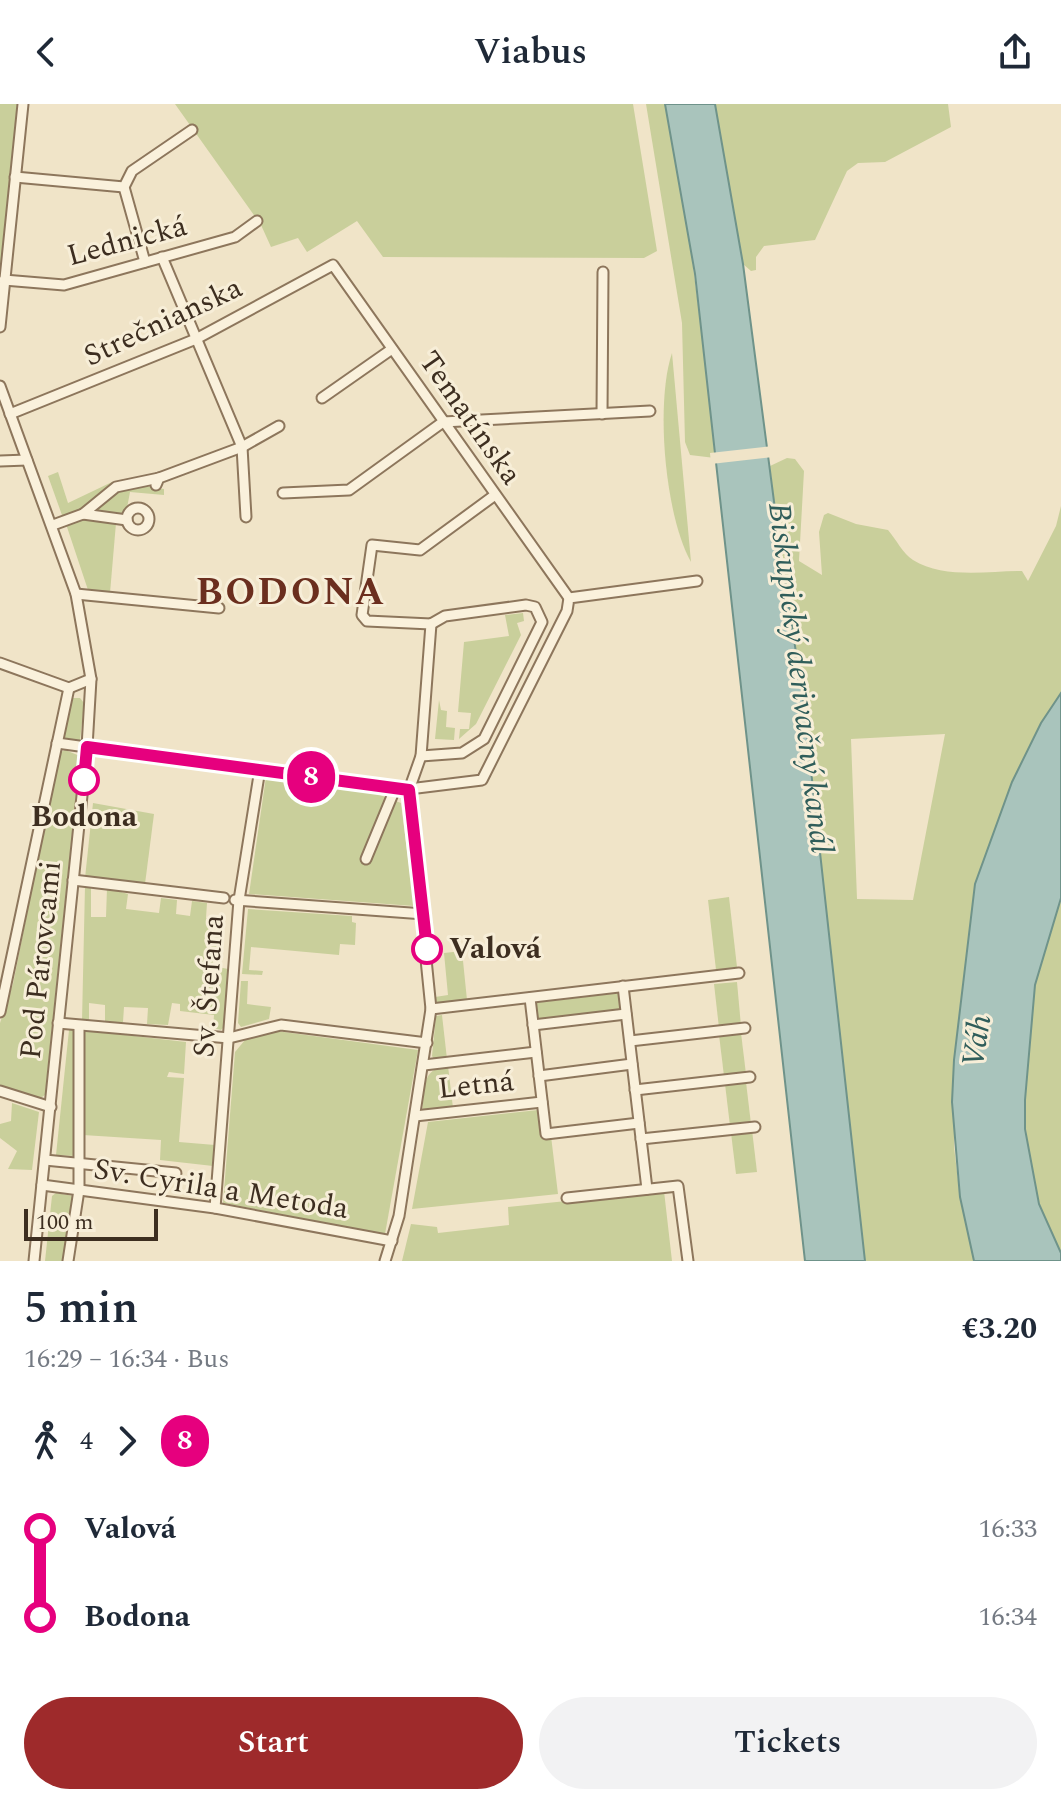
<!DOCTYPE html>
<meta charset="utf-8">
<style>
body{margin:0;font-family:Spectral,serif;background:#f2f2f3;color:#1f2937;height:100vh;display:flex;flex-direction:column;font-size:30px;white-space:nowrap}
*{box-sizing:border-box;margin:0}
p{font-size:26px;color:#747a83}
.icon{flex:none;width:44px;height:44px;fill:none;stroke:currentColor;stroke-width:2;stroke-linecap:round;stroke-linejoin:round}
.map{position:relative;height:1157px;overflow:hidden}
.side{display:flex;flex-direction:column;background:#fff;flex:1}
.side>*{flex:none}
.badge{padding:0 16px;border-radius:26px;font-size:28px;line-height:52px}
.scale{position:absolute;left:24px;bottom:20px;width:134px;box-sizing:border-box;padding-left:8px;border:4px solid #3d2e20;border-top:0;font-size:22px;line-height:28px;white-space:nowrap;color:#3d2e20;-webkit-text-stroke:6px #f7eed8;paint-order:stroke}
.map>.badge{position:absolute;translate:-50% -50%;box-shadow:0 0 0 4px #fff}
.legs{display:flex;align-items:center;gap:12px;height:88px;padding:0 24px;font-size:26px}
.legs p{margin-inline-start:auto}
.summary{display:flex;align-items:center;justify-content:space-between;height:136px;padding:0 24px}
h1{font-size:44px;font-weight:600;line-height:60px}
.action{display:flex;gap:16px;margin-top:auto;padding:16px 24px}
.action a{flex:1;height:92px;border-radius:48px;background:#9e2a2b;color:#fff;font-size:32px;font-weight:600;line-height:92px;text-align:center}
.action a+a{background:#f2f2f3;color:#1f2937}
ul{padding:0 24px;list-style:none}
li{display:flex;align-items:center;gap:28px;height:88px;font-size:30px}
li i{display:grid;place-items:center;width:12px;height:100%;margin:0 10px;background:currentColor}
li i::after{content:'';width:20px;height:20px;margin:-10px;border:6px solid;border-radius:50%;background:#fff}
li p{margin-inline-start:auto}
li:first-child i{background:linear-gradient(#0000 50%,currentColor 0)}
li:last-child i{background:linear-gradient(currentColor 50%,#0000 0)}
header{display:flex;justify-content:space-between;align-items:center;height:104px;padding:0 24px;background:#fff;font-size:36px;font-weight:600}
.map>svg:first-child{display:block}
.green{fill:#c9cf9b;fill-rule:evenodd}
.water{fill:#a9c4bc;stroke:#6f938a;stroke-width:2}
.pier{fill:#f0e4c8}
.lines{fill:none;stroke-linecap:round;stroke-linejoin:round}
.minor-casing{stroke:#8d765c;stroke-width:13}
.minor{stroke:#faf1dc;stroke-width:9}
.line-1-casing{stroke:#fff;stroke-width:18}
.line-1{stroke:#e6007e;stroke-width:12}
.stop-1-dot{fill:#fff;stroke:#e6007e;stroke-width:4}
.labels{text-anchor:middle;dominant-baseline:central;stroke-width:6;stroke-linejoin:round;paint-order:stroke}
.street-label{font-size:30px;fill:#3d2e20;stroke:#f7eed8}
.stop-label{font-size:30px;font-weight:bold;fill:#3d2e20;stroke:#f7eed8}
.water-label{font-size:32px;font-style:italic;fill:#2f5d5a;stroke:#f7eed8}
.district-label{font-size:38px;font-weight:bold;letter-spacing:2px;fill:#6b2e1e;stroke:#f7eed8}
</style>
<header><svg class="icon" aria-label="back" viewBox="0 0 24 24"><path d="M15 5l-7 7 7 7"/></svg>Viabus<svg class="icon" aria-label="share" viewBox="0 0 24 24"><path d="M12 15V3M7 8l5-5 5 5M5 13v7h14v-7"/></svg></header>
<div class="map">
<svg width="1061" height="1157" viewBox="0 0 1061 1157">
<rect width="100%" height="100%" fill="#f0e4c8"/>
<!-- green -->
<g class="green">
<polygon points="0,0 17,0 0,167"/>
<polygon points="175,0 633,0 657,147 644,154 383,153 357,117 307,148 298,134 271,143 261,121"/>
<path d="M646,0H665C690,117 703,235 715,354L690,351L685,338L682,219Z"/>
<polygon points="715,0 948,0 951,23 885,58 858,59 847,67 815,136 764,142 756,153 756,166 751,167 743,160"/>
<path d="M672,249L691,458C665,412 655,299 672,249Z"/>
<path d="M787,354L795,355L804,367L799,457L822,471L819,428L824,411L828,409L856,420L888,426C896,435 903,450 913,456C943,475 988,467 1022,467L1028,477L1056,422L1061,402V589L1041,619L1012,678L975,780L961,894L954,956V1043L960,1093L974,1157H865L770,362ZM945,630L913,796L857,795L851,635Z"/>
<polygon points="58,368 68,399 112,378 116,380 76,409 63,414 48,372"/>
<polygon points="131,380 164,385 164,391 130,388 127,404 119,411 87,408 117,384"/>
<polygon points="84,414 116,419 110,489 88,486 66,420"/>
<polygon points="523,509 524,517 517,519 521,531 476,620 459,635 460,625 469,625 471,609 458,608 464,538 509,532 505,511"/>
<polygon points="73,594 80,594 84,599 80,637 63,634"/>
<polygon points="439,596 441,606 447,607 446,623 455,624 454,636 435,635"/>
<polygon points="65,646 80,652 45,991 39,995 0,983 0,919 13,880 59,649"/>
<polygon points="266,673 375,689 401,699 414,802 249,790"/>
<polygon points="93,699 154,710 145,780 85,774"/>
<polygon points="85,782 91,783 91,813 106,813 107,784 128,790 126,805 159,809 161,794 177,796 176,810 190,812 192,797 207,799 206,814 223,816 220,856 213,856 213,862 228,865 225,922 221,926 213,924 214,911 180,907 180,900 172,899 168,921 147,920 148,904 124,903 123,918 105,918 105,901 89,899 89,917 82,917"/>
<polygon points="729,793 737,863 716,866 708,796"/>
<path d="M1061,794V1149C1054,1132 1044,1115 1039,1098C1013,1007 1022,880 1061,794Z"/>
<polygon points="248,805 352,812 352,818 356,819 355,841 340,840 339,851 251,843 249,866 263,867 262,871 242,870"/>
<polygon points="462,847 467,896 437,899 435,893 448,891 444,849"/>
<polygon points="241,877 248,877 247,900 271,903 269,915 241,923 238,919"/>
<polygon points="737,878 741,922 719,924 714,880"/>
<polygon points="619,889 621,908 536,918 534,899"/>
<polygon points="442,911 447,955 435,957 432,952 436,912"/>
<polygon points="69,926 74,926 74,1052 56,1051"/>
<polygon points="82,926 186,938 184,970 169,968 167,973 184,974 179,1038 215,1041 213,1062 160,1056 161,1036 83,1031"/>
<polygon points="276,927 418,946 385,1130 223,1099 235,948 245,936"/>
<polygon points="741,929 746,970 724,972 719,931"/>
<path d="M448,962L453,1004L422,1007C426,984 420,965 448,962Z"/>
<polygon points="746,978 751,1020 730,1022 725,980"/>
<polygon points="12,999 39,1008 32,1066 8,1065 17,1047 0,1034 0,1020 11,1017"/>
<polygon points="538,1006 541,1033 551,1032 558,1090 412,1105 428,1018"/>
<polygon points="752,1026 757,1068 736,1070 731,1029"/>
<polygon points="664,1087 672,1157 402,1157 411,1120 437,1123 438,1129 509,1121 508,1103"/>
<polygon points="56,1089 73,1092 66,1157 45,1157 52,1092"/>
</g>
<!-- water -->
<g class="water">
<polygon points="665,0 715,0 743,160 781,451 803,594 865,1157 805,1157 695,170"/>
<polygon points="1061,589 1061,794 1035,881 1025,996 1025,1025 1039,1100 1061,1149 1061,1157 974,1157 960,1093 952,998 954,956 975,780 1012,678 1041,619"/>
</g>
<!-- pier -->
<polygon class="pier" points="772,342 773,353 711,360 710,349"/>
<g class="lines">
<!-- minor casing -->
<g class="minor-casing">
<g id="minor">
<polyline points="15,73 124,83 132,67 192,26"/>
<polyline points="124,83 145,158"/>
<polyline points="162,153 242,343 246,413"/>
<polyline points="4,176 64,181 235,133 257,117"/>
<polyline points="0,223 23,0"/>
<polyline points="0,282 76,490 91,575 87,643 34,1157"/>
<polyline points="322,294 392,245"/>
<polyline points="10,310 196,235 333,161 569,494"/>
<polyline points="602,310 603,168"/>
<polyline points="0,357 27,356"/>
<polyline points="156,381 159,374 242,343 279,322"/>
<polyline points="283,389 349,386 443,318 650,307"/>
<circle cx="138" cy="415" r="11"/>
<polyline points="83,410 127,416"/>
<polyline points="53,421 83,410 116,383 159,374"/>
<polyline points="76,490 219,504"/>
<polyline points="431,520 367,517 362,511 372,441 420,446 495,391"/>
<polyline points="0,559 69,584 91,575"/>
<polyline points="57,639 401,686 482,676 567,507 569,494 697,477"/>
<polyline points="421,652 462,649 484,635 542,518 535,503 526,501 445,512 431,520"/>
<polyline points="366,755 395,685"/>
<polyline points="73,776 224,794"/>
<polyline points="235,796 424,810"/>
<polyline points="623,882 647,1085"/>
<polyline points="530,894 546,1030 639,1019"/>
<polyline points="431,905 739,869"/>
<polyline points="0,908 69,584"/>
<polyline points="58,919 229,934 281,921 427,939"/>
<polyline points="533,921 626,910"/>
<polyline points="630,937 745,924"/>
<polyline points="424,961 536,948"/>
<polyline points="539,972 632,960"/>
<polyline points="635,986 750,973"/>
<polyline points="0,987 51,1003"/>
<polyline points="415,1012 542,998"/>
<polyline points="641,1035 755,1023"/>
<polyline points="45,1056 176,1069"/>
<polyline points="42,1081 215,1104 392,1137"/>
<polyline points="567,1094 678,1082 688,1157"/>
<polyline points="215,1104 239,796 260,665"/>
<polyline points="68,1157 79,1086 79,922"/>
<polyline points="385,1157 399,1112 431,905 409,686 421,652 431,520"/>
</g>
</g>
<!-- minor -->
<use href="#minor" class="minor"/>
</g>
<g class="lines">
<!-- line-1 casing -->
<g class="line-1-casing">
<polyline id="line-1" points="84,676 87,643 409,686 427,845"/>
</g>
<!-- line-1 -->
<use href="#line-1" class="line-1"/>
</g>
<!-- markers -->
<g class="stop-1-dot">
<circle cx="84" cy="676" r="14"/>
<circle cx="427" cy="845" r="14"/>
</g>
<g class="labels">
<!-- street labels -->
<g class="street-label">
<text transform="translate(127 137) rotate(-15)">Lednická</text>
<text transform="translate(163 218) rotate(-25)">Strečnianska</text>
<text transform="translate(470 314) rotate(55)">Tematínska</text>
<text transform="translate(41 856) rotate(-84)">Pod Párovcami</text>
<text transform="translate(209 882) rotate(-86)">Sv. Štefana</text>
<text transform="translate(476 981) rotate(-6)">Letná</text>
<text transform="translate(221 1085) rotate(9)">Sv. Cyrila a Metoda</text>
</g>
<!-- stop labels -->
<g class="stop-label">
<text x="84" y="713">Bodona</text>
<text x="449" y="845" text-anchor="start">Valová</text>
</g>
<!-- water labels -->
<g class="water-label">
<text transform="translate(800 574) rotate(83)">Biskupický derivačný kanál</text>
<text transform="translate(977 937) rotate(-81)">Váh</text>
</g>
<!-- district labels -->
<g class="district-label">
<text x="291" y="489">BODONA</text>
</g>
</g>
</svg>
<div class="scale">100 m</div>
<b class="badge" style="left:311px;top:673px;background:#e6007e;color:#fff">8</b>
</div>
<section class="side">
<div class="summary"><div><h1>5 min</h1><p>16:29 – 16:34 · Bus</p></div><b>€3.20</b></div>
<div class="legs"><svg class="icon" aria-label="walk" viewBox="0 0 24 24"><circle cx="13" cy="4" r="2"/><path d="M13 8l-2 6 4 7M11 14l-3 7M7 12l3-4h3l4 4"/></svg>4<svg class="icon" aria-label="forward" viewBox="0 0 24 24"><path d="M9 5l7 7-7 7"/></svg><b class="badge" style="background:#e6007e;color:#fff">8</b></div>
<ul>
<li><i style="color:#e6007e"></i><b>Valová</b><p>16:33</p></li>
<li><i style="color:#e6007e"></i><b>Bodona</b><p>16:34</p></li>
</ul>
<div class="action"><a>Start</a><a>Tickets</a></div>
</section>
